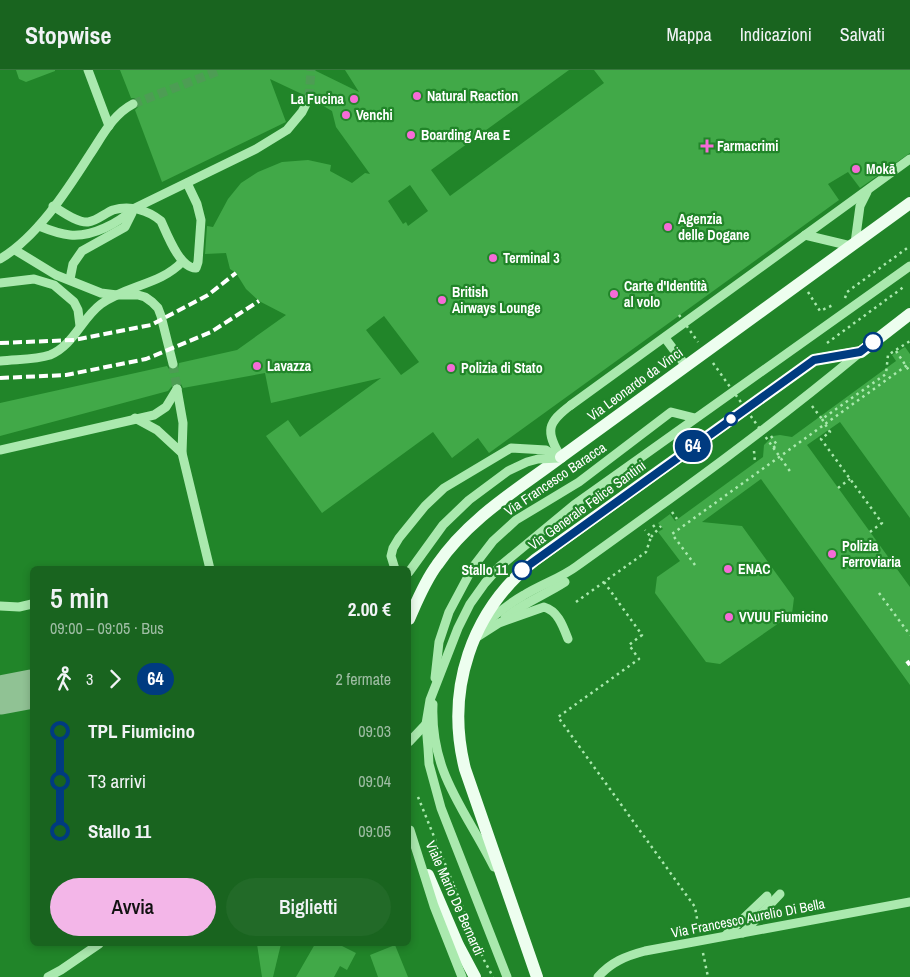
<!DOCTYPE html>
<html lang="it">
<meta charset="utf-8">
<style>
body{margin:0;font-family:"Archivo Narrow",sans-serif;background:#226a28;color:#f1f3f6;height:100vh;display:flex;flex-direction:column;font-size:19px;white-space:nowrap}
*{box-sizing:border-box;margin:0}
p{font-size:16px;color:#9fbda4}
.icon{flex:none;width:28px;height:28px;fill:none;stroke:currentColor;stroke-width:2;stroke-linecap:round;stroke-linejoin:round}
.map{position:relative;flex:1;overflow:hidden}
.sheet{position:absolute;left:30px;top:496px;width:381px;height:380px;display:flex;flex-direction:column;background:#19641f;border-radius:8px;box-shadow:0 2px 8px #0003}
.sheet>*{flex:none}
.badge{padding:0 10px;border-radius:16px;font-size:18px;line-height:32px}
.map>.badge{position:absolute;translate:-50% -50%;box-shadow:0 0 0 2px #fff}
.legs{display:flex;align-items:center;gap:8px;height:55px;padding:0 20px;font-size:16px}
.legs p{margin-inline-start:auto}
.overview{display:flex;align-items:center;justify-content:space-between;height:85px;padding:0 20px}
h1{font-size:28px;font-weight:600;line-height:38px}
.cta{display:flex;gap:10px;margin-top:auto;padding:10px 20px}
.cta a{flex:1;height:58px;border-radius:30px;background:#f3b6e8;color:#111;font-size:20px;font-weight:600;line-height:58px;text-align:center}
.cta a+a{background:#226a28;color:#f1f3f6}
ul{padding:0 20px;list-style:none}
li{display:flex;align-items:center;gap:18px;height:50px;font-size:19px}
li i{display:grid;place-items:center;width:8px;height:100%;margin:0 6px;background:currentColor}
li i::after{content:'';width:12px;height:12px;margin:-6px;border:4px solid;border-radius:50%;background:#19641f}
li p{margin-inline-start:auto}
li:first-child i{background:linear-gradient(#0000 50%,currentColor 0)}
li:last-child i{background:linear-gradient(currentColor 50%,#0000 0)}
header{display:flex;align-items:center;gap:30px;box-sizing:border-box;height:70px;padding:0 25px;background:#19641f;border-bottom:1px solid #37783d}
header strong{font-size:24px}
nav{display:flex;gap:28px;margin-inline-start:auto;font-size:18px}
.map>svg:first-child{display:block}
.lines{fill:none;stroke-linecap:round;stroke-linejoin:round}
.taxiway{stroke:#90c294;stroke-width:39}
.building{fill:#41a948;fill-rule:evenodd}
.minor-tunnel{stroke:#4d9d54;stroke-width:9;stroke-dasharray:9 4.5;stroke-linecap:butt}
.path{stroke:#aae9ae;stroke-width:2.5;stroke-dasharray:2.5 4;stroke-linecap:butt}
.minor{stroke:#aae9ae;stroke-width:9}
.major{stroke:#edfeef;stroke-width:12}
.rail{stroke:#fff;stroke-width:4;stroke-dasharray:9 4;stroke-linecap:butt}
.path-bridge{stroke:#aae9ae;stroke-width:2.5;stroke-dasharray:2.5 4;stroke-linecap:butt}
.minor-bridge{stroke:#aae9ae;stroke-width:9}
.major-bridge{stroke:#edfeef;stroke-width:12}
.line-1-casing{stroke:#fff;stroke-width:11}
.line-1{stroke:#003b80;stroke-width:8}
.poi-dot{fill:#f66bd7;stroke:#218529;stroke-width:2}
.stop-1-dot{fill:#fff;stroke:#003b80;stroke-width:2.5}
.labels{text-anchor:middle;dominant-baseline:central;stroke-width:4.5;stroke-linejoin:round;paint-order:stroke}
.poi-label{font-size:14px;font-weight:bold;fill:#fff;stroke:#218529;text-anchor:start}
.street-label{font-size:14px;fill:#fff;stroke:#218529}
.stop-label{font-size:14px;font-weight:bold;fill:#fff;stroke:#218529;text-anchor:end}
</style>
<header>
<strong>Stopwise</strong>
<nav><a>Mappa</a><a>Indicazioni</a><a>Salvati</a></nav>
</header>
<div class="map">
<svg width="910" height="907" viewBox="0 0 910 907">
<rect width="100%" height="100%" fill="#218529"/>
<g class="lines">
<!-- taxiway -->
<polyline class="taxiway" points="0,625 32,619"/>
</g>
<!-- building -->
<g class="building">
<polygon points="16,0 55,0 55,1 26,12 19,9"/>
<path d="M120,0H314L359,22L345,0H569L431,100L450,126L604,13L594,0H910V83L860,118L848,102L828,114L839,130L489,383L478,368L452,388L433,362L322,443L266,366L288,350L300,367L381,308L271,333L265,303L183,318L181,314L176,313L173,315L168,321L0,366V333L167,296L169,299L174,300L178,298L179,293L237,280L286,245L259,231L246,219L236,203L230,199L226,183L205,184L207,156L213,157L228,129L241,113L258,102L282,92L308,90L331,95L330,101L352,113L365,103L370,104L336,57L332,41L315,31V27L312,23L308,22L304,25L270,9L286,52L162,112L135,40L139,36L138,31L135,28H131ZM410,115L428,141L408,156L406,152L403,154L388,131ZM384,246L419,292L401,305L366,260Z"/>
<polygon points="905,277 910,284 910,448 840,352 807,375 910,517 910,615 761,409 702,452 742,456 794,528 792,544 720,594 706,592 655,523 657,507 680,491 658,462 663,459 658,453 670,444 675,451 763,387 764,375 773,366 780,365 792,367 896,291 892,285"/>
<polygon points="257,874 281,874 273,907 262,907"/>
<polygon points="315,874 338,874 356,883 347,900 340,896 334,907 296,907"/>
<polygon points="395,875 408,907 378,907 370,885"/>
</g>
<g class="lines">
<!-- minor-tunnel -->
<g class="minor-tunnel">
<polyline points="309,28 311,0"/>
<polyline points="133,34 221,0"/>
<polyline points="173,294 177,319"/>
</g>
<!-- path -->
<g class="path">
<polyline points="808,222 820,241 833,235"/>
<polyline points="845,228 847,222 910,176"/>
<polyline points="827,273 905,216"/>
<polyline points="896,281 910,302"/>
<polyline points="812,336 822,349 886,304 888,285 910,271"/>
<polyline points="822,349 830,362 821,369 882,453 870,462"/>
<polyline points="771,366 777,375 773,378"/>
<polyline points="754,381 755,393"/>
<polyline points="838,418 850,409"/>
<polyline points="672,442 677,449"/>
<polyline points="653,455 657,460"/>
<polyline points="651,467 661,456"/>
<polyline points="604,512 642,565 629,575 639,589 558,647 695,837 699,860"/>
<polyline points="879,523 910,565"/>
<polyline points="576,532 646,482 651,467 645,460"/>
<polyline points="418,727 484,890 493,907"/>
<polyline points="703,883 708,907"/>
</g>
<!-- minor -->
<g class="minor">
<polyline points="88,0 109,56"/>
<path d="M53,136C63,142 77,153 88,152C97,151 105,143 113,140C130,135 148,140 161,151C167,164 180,199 196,198L198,192L201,150L197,134L187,113"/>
<path d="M39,156C49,160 59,164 70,165C93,167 118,153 135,138L256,79L287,60L302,42L309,28"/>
<polyline points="805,165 851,176"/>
<polyline points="855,173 860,136 867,122"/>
<polyline points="15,180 56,205 101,223 117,225 138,225 145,227 152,232 158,238 161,246 173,294"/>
<path d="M0,189C37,167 66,122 89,86C102,67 112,45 133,34"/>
<polyline points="70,209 73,194 82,181 125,157 132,143"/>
<polyline points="0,213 34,209 54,215 74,232 78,240 80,256"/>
<polyline points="665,268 686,296"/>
<path d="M0,291C16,289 35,290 50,285C73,276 82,248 101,234C127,215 160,215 182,192"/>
<polyline points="177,319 183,353 182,383 210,499"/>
<polyline points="571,335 910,89"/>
<polyline points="135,348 157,360 182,383"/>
<polyline points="0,380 154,345 166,337 177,319"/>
<polyline points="0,536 19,537 32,534"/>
<path d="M505,548C523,533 545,525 565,512"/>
<path d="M485,554C497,543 510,533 524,525C542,514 561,508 577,496C673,427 768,359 858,284"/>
<path d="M474,569L499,553L544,537C558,541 563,556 568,569"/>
<polyline points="435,608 439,572 449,542 473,497 493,471 516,450 579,412 671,342 695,348"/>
<path d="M433,634C430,703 465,739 494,797"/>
<polyline points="409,672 426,654"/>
<polyline points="743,863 780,824"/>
<polyline points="726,865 767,826"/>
<polyline points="48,907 61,900 99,874"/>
<polyline points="507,907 441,738 429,694 428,678 426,654 430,630 458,558 470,534 485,513 499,497 574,435 910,196"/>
<path d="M598,907C611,892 626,886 645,881L910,832"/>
</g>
<!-- major -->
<g class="major">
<path d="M409,549C417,531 425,511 437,495C469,448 517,420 561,387"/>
<polyline points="428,805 458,875 475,907"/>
<path d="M537,907L465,699C445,620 471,541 535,490L814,290L861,282L910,244"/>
</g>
<!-- rail -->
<g class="rail">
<polyline points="0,273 74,270 151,255 208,225 236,203"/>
<polyline points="0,308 66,305 146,289 211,262 259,231"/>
<polyline points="907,591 910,595"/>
</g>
<!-- path-bridge -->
<g class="path-bridge">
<polyline points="679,245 698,272"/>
<polyline points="713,293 792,404"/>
<polyline points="695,495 672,464 910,293"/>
</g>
<!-- minor-bridge -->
<g class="minor-bridge">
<path d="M561,387C545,361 547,353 571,335"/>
<polyline points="395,499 391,486 393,478 399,468 425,436 444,418 511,378 546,380 559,388 538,389 527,392 508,401 469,430 443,455 409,502"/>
<polyline points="410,760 434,836 462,907"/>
</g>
<!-- major-bridge -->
<polyline class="major-bridge" points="561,387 910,133"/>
</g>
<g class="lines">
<!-- line-1 casing -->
<g class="line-1-casing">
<polyline id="line-1" points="522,500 814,290 860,282 873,272"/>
</g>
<!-- line-1 -->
<use href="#line-1" class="line-1"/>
</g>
<!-- markers -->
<g class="poi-dot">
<circle cx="417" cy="26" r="5"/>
<circle cx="354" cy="29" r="5"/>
<circle cx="346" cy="45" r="5"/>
<circle cx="411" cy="65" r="5"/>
<path d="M704.5 68.5h5v5h5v5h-5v5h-5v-5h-5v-5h5z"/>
<circle cx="856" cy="99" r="5"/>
<circle cx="668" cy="157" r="5"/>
<circle cx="493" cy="188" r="5"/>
<circle cx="614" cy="224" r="5"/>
<circle cx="442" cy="230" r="5"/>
<circle cx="257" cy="296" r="5"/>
<circle cx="451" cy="298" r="5"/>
<circle cx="832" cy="484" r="5"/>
<circle cx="728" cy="499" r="5"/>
<circle cx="729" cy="547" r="5"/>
</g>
<g class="stop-1-dot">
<circle cx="873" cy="272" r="9"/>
<circle cx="731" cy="349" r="6"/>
<circle cx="522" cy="500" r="9"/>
</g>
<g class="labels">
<!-- poi labels -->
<g class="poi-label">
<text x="427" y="26">Natural Reaction</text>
<text x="344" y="29" text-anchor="end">La Fucina</text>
<text x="356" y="45">Venchi</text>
<text x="421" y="65">Boarding Area E</text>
<text x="717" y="76">Farmacrimi</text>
<text x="866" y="99">Mokā</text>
<text x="678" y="149">Agenzia<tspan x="678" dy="16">delle Dogane</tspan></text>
<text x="503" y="188">Terminal 3</text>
<text x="624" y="216">Carte d'Identità<tspan x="624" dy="16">al volo</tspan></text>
<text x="452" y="222">British<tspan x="452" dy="16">Airways Lounge</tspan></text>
<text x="267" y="296">Lavazza</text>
<text x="461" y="298">Polizia di Stato</text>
<text x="842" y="476">Polizia<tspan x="842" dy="16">Ferroviaria</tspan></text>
<text x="738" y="499">ENAC</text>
<text x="739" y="547">VVUU Fiumicino</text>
</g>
<!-- street labels -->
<g class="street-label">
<text transform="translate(635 314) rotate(-36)">Via Leonardo da Vinci</text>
<text transform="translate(555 409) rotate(-34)">Via Francesco Baracca</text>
<text transform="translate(587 435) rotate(-36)">Via Generale Felice Santini</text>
<text transform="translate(455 828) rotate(66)">Viale Mario De Bernardi</text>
<text transform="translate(748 848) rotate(-11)">Via Francesco Aurelio Di Bella</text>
</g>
<!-- stop labels -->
<g class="stop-label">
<text x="508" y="500">Stallo 11</text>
</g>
</g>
</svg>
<b class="badge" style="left:693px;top:376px;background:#003b80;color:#fff">64</b>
<section class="sheet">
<div class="overview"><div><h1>5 min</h1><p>09:00 – 09:05 · Bus</p></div><b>2.00 €</b></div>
<div class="legs"><svg class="icon" aria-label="walk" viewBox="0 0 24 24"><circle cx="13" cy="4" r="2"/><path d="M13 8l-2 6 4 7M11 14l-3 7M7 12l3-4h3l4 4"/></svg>3<svg class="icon" aria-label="forward" viewBox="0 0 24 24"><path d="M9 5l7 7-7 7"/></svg><b class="badge" style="background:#003b80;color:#fff">64</b><p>2 fermate</p></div>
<ul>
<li><i style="color:#003b80"></i><b>TPL Fiumicino</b><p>09:03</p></li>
<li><i style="color:#003b80"></i><span>T3 arrivi</span><p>09:04</p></li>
<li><i style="color:#003b80"></i><b>Stallo 11</b><p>09:05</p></li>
</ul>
<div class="cta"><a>Avvia</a><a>Biglietti</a></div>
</section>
</div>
